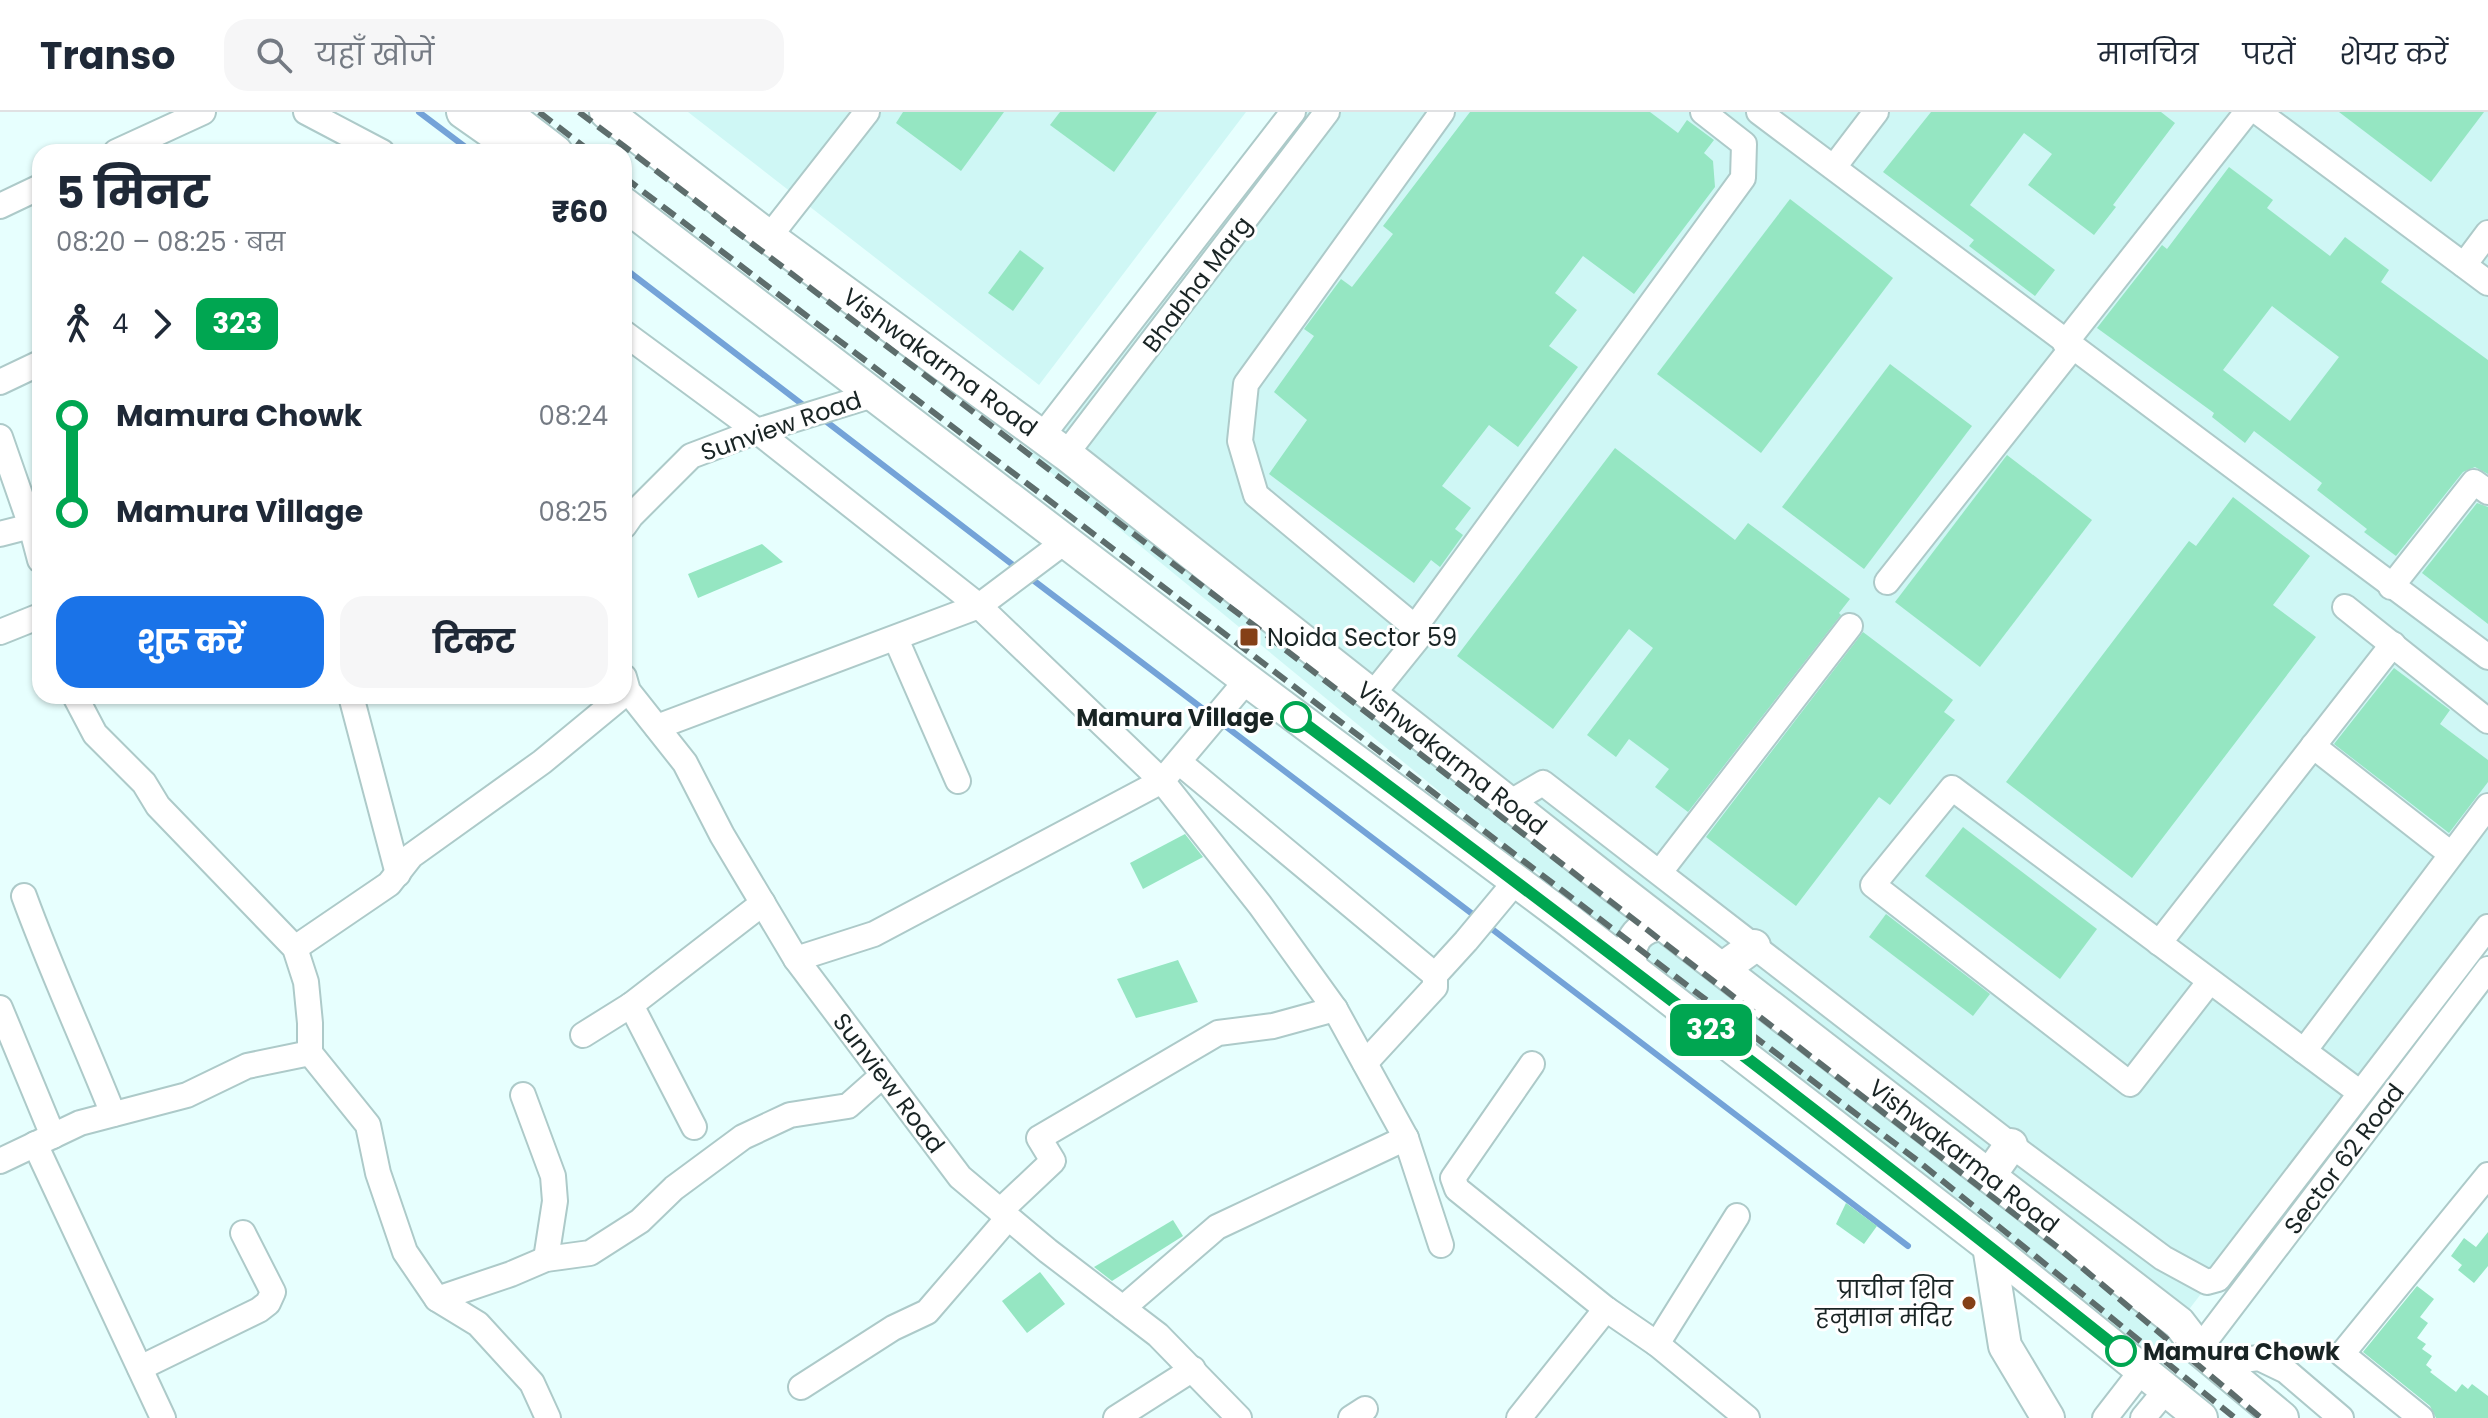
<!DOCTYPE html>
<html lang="hi">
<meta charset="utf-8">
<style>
body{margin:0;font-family:Poppins,"Noto Sans Devanagari",sans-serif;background:#f6f6f7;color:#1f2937;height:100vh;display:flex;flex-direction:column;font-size:30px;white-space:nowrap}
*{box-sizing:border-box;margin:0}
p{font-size:26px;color:#747a83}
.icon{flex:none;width:44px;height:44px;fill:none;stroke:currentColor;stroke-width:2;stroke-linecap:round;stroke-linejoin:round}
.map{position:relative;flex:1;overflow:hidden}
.side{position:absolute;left:32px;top:32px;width:600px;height:560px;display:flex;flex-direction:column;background:#fff;border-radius:24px;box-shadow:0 2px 6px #0004}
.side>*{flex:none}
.badge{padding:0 16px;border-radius:12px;font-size:28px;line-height:52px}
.map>.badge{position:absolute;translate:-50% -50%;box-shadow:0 0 0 4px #fff}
.legs{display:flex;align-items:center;gap:12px;height:88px;padding:0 24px;font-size:26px}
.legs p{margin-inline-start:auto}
.head{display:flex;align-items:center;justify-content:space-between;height:136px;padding:0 24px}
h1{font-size:44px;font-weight:700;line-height:60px}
.action{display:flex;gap:16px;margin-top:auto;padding:16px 24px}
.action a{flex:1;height:92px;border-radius:24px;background:#1a73e8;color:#fff;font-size:32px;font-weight:700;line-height:92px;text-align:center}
.action a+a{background:#f6f6f7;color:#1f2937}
ul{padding:0 24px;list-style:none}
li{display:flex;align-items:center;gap:28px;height:96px;font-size:30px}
li i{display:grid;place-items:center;width:12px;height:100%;margin:0 10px;background:currentColor}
li i::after{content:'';width:20px;height:20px;margin:-10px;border:6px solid;border-radius:50%;background:#fff}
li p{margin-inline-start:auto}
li:first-child i{background:linear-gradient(#0000 50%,currentColor 0)}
li:last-child i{background:linear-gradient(currentColor 50%,#0000 0)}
header{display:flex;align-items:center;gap:48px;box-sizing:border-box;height:112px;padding:0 40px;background:#fff;border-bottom:2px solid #e0e1e3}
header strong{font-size:38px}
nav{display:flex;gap:44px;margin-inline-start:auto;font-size:28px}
.search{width:560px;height:72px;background:#f6f6f7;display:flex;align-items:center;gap:20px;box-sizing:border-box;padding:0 28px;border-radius:24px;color:#747a83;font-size:30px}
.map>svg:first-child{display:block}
.built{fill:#cff7f5}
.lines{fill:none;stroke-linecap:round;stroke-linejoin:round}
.stream{stroke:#74a3d8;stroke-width:6}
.building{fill:#95e6c2;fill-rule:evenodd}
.minor-casing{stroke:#adcac9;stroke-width:28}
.major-casing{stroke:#adcac9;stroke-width:36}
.minor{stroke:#fff;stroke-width:24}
.major{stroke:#fff;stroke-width:32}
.rail{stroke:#5d6d6c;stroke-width:6;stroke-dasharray:16 8;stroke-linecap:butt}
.line-1-casing{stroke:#fff;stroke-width:18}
.line-1{stroke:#00a651;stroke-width:12}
.poi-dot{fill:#854017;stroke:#fff;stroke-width:3}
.stop-1-dot{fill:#fff;stroke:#00a651;stroke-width:4}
.labels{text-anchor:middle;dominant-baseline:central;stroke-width:6;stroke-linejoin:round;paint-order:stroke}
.street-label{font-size:24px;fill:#192424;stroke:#fff}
.poi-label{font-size:24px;fill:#192424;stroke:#fff;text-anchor:start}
.stop-label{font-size:24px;font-weight:bold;fill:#192424;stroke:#fff;text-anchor:end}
</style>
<header>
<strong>Transo</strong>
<div class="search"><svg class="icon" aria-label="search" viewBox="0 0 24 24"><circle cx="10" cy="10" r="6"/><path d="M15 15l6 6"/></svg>यहाँ खोजें</div>
<nav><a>मानचित्र</a><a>परतें</a><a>शेयर करें</a></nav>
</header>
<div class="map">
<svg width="2488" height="1306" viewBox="0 0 2488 1306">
<rect width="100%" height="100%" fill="#e7fffe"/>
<!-- built -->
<g class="built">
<polygon points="688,0 1246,0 1039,273"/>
<polygon points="1288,0 2488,0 2488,810 2143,1257 1027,341"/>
</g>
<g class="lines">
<!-- stream -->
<g class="stream">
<polyline points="419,0 472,40"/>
<polyline points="624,156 807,296"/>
<polyline points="823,307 1017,456"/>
<polyline points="1029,465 1211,603"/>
<polyline points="1220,610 1479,807"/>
<polyline points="1488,814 1908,1134"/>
</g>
</g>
<!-- building -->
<g class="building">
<polygon points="903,0 1004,0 961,59 896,11"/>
<polygon points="1060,0 1157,0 1114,60 1050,13"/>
<polygon points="1470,0 1650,0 1678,21 1687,8 1714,28 1704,41 1713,49 1715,75 1634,182 1583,144 1555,181 1577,198 1549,234 1578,255 1518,335 1489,313 1442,374 1471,396 1455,417 1463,423 1440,455 1431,448 1414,471 1269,362 1307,308 1274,280 1314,224 1304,217 1341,167 1352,175 1393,122 1383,114"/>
<polygon points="1931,0 2161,0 2175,11 2113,93 2116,95 2094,123 2028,73 2052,42 2024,21 1970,93 2055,158 2035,184 1969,134 1974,128 1883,60"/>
<polygon points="2339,0 2484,0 2431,70"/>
<path d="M2229,55L2273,88L2267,96L2330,144L2345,125L2389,158L2381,170L2488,248V362L2475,355L2463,360L2396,444L2364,420L2367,417L2317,378L2322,371L2254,319L2245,331L2212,305L2214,301L2097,216L2162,133L2167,137ZM2272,194L2339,245L2290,309L2223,258Z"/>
<polygon points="1790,87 1893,166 1761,341 1657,262"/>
<polygon points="1020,138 1044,156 1013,199 988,181"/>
<polygon points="1890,252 1972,314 1864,457 1782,395"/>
<polygon points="1615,336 1735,428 1748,411 1850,487 1839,501 1841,503 1688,700 1655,675 1669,657 1629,627 1616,645 1587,623 1653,536 1629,517 1553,617 1457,544"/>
<polygon points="2007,343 2092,408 1980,555 1895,490"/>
<polygon points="2233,385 2310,444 2273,493 2316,525 2132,766 2006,670 2189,429 2196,434"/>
<polygon points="2477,391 2488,395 2488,512 2422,461"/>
<polygon points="762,432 783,450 698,486 688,462"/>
<polygon points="1863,520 1953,588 1944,600 1955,608 1890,693 1879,685 1796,794 1706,725"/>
<polygon points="2394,556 2450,598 2440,612 2488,648 2488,670 2449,721 2334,632"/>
<polygon points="1963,715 2097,817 2060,867 1925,764"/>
<polygon points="1185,722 1203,745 1143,777 1130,751"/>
<polygon points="1886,802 1990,882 1973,904 1869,825"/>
<polygon points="1178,848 1198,890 1136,906 1117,867"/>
<polygon points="1846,1091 1877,1114 1864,1132 1836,1112"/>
<polygon points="1173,1108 1183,1124 1112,1169 1094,1155"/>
<polygon points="2488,1120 2488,1154 2474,1171 2458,1158 2462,1153 2451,1144 2464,1126 2476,1135"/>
<polygon points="1040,1160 1065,1192 1027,1221 1002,1189"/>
<polygon points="2417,1174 2434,1187 2420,1205 2428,1211 2417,1226 2426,1232 2422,1237 2432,1244 2426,1253 2432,1258 2430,1260 2456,1280 2462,1272 2468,1277 2472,1272 2488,1284 2488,1306 2436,1306 2430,1294 2363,1240"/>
</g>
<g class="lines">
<!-- minor casing -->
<g class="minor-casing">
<g id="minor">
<polyline points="306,0 382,40"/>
<polyline points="1759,0 2488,545"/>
<polyline points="2258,0 2488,171"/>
<polyline points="116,40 203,0"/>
<polyline points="1834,55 1876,0"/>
<polyline points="0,94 40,75"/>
<polyline points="769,125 867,0"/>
<polyline points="2464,153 2488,121"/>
<polyline points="624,221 757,319 979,494 1162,669 1260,793 1335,897 1406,1026 1441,1133"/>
<polyline points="2065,231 2247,0"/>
<polyline points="0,270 40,251"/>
<polyline points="1042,324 1293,0"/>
<polyline points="0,325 31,414 40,448"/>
<polyline points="1066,342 1327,0"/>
<polyline points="624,414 631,404 691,344 757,319 873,283"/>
<polyline points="0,422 31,414"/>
<polyline points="1887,470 2072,236"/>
<polyline points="2391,475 2474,370 2488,380"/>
<polyline points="2345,495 2488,609"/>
<polyline points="1415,515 1743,66 1744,32 1703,0"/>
<polyline points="0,520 40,504"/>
<polyline points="896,527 958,669"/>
<polyline points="624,565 628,579 685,651 722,723 796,847 960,1065 1048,1139 1158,1223 1239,1306"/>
<polyline points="1372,583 1422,521 1256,383 1240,329 1246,272 1442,0"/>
<polyline points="75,584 95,622 144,671 158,694 295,836 306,870 310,911 310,941 368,1013 378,1061 405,1140 437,1187 478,1212 532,1271 548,1306"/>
<polyline points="351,584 398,762"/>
<polyline points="657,615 979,494 1067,428"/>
<polyline points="2313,634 2451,742"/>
<polyline points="1179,650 1435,863 1466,829 1516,769"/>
<polyline points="1509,691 1543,671 2011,1033 2163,1146 2207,1170 2218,1167 2488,815"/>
<polyline points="1660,760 1850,514"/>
<path d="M24,784C51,858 84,929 113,1002"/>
<polyline points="2159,831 2393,532"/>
<polyline points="295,836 389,772 411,744 542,650 622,584"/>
<polyline points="796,847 874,822 1162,669 1247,568"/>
<polyline points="2210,869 2130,972 1873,773 1952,676 2359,980"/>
<polyline points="631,893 694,1015"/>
<polyline points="0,896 53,1024"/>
<polyline points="583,923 631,893 763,791"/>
<polyline points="2304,939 2488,694"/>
<polyline points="1365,951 1435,875 1435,863"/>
<polyline points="1532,952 1453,1066 1457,1077 1606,1197 1657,1232 1747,1306"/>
<polyline points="523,983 553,1064 555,1089 546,1147"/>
<polyline points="35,1032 163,1306"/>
<polyline points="0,1049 80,1011 187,983 247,954 310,941"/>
<polyline points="1000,1099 1053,1049 1039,1026 1218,921 1273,914 1335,897"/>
<polyline points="437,1187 511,1162 546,1147 590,1141 640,1109 674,1076 743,1025 790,1003 848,994 883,963"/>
<polyline points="1123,1196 1217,1115 1406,1026"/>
<polyline points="1657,1232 1737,1104"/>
<polyline points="2199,1237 2488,857"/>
<polyline points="2217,1251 2259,1246 2286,1259 2341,1306"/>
<polyline points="140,1256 259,1198 268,1191 273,1180 243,1121"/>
<polyline points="801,1275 893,1216 927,1200 1008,1106"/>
<polyline points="1116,1306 1193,1257"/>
<polyline points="1351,1306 1365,1297"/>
<polyline points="1519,1306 1606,1197"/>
<polyline points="2105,1306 2143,1257"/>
<polyline points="2143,1306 2167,1277"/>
<polyline points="2421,1306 2342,1242 2488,1063"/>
</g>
</g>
<!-- major casing -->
<g class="major-casing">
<g id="major">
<polyline points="463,0 520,40"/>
<polyline points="504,0 556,40"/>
<polyline points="606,0 769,125 1066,342 1614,774 2179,1211 2199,1237 2282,1306"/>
<polyline points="624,92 1247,568 1567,807 1989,1134 2201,1306"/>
<path d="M1631,856C1627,831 1636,814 1663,812"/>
<polyline points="1722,857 1754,834"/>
<polyline points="1989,1064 2011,1033"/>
<polyline points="1989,1134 2005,1234 2048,1306"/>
</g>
</g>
<!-- minor -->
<use href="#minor" class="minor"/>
<!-- major -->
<use href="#major" class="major"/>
<!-- rail -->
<g class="rail">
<polyline points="539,0 591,40"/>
<polyline points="579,0 1256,515 2061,1138 2261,1306"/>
<polyline points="624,65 1918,1049 2235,1306"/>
</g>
</g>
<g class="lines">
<!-- line-1 casing -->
<g class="line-1-casing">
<path id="line-1" d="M1296,605C1574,812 1850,1023 2121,1239"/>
</g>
<!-- line-1 -->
<use href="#line-1" class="line-1"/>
</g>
<!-- markers -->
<g class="poi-dot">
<rect x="1239" y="515" width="20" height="20" rx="4"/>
<circle cx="1969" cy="1191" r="8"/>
</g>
<g class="stop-1-dot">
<circle cx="1296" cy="605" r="14"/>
<circle cx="2121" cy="1239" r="14"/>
</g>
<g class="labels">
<!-- street labels -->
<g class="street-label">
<text transform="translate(1197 172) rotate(-53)">Bhabha Marg</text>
<text transform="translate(940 250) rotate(36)">Vishwakarma Road</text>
<text transform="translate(781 314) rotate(-19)">Sunview Road</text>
<text transform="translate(1452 646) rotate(38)">Vishwakarma Road</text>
<text transform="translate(889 971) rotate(53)">Sunview Road</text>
<text transform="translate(1964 1044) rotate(38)">Vishwakarma Road</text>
<text transform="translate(2344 1047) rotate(-53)">Sector 62 Road</text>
</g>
<!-- poi labels -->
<g class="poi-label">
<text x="1267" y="525">Noida Sector 59</text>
<text x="1953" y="1177" text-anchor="end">प्राचीन शिव<tspan x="1953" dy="28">हनुमान मंदिर</tspan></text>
</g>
<!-- stop labels -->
<g class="stop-label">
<text x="1274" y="605">Mamura Village</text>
<text x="2143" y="1239" text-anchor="start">Mamura Chowk</text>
</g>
</g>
</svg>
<b class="badge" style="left:1711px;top:918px;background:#00a651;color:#fff">323</b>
<section class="side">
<div class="head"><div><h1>5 मिनट</h1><p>08:20 – 08:25 · बस</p></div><b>₹60</b></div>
<div class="legs"><svg class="icon" aria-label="walk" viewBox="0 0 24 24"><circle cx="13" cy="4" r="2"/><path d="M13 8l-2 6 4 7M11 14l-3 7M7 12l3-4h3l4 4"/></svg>4<svg class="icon" aria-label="forward" viewBox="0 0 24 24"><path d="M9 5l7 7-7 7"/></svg><b class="badge" style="background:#00a651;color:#fff">323</b></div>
<ul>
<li><i style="color:#00a651"></i><b>Mamura Chowk</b><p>08:24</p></li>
<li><i style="color:#00a651"></i><b>Mamura Village</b><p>08:25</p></li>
</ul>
<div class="action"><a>शुरू करें</a><a>टिकट</a></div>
</section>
</div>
